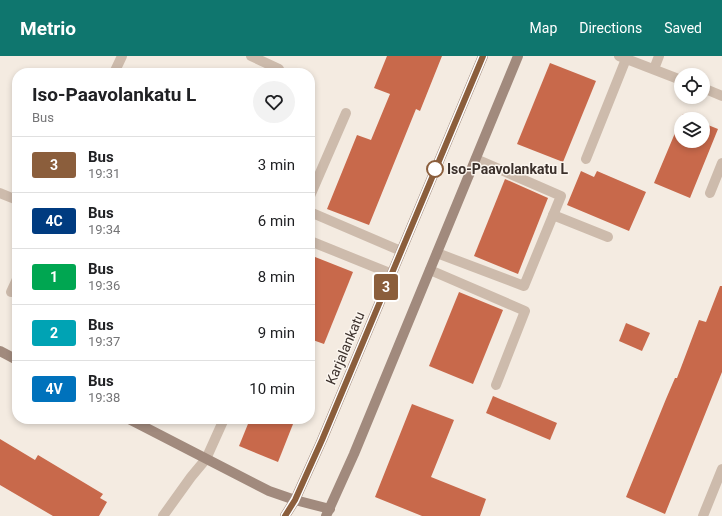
<!DOCTYPE html>
<style>
body{margin:0;font-family:Roboto,sans-serif;background:#f2f2f2;color:#202124;height:100vh;display:flex;flex-direction:column;font-size:15px;white-space:nowrap}
*{box-sizing:border-box;margin:0}
p{font-size:13px;color:#757577}
.icon{flex:none;width:22px;height:22px;fill:none;stroke:currentColor;stroke-width:2;stroke-linecap:round;stroke-linejoin:round}
.map{position:relative;flex:1;overflow:hidden}
.drawer{position:absolute;left:12px;top:12px;width:303px;height:356px;display:flex;flex-direction:column;background:#fff;border-radius:16px;box-shadow:0 2px 6px #0003}
.drawer>*{flex:none}
.badge{padding:0 8px;border-radius:3px;font-size:14px;line-height:26px}
.buttons{position:absolute;left:674px;top:12px;display:grid;gap:8px}
.buttons a{display:grid;place-items:center;width:36px;height:36px;border-radius:50%;background:#fff;box-shadow:0 2px 6px #0003;font-size:20px}
.map>.badge{position:absolute;translate:-50% -50%;box-shadow:0 0 0 2px #fff}
.round{display:grid;place-items:center;flex:none;width:42px;height:42px;border-radius:21px;background:#f2f2f2}
.overview{display:flex;align-items:center;justify-content:space-between;height:68px;padding:0 20px}
h1{font-size:19px;font-weight:700;line-height:30px}
ul{padding:0;list-style:none}
li{display:flex;align-items:center;gap:12px;height:56px;padding:0 20px;border-top:1px solid #e0e0e0}
li div{flex:1}
li b{display:block;font-size:15px}
li em{font-style:normal}
li .badge{min-width:44px;font-weight:700;text-align:center}
header{display:flex;align-items:center;gap:24px;box-sizing:border-box;height:56px;padding:0 20px;background:#0f766e;color:#fff}
header strong{font-size:19px}
nav{display:flex;gap:22px;margin-inline-start:auto;font-size:14px}
.map>svg:first-child{display:block}
.building{fill:#c8694b}
.lines{fill:none;stroke-linecap:round;stroke-linejoin:round}
.service{stroke:#cdbbac;stroke-width:10}
.minor{stroke:#cdbbac;stroke-width:10}
.secondary{stroke:#a18a7d;stroke-width:10}
.line-casing{stroke:#fff;stroke-width:9}
.line{stroke:#8b5e3c;stroke-width:6}
.stop-dot{fill:#fff;stroke:#8b5e3c;stroke-width:2}
.labels{text-anchor:middle;dominant-baseline:central;stroke-width:3;stroke-linejoin:round;paint-order:stroke}
.stop-label{font-size:14px;font-weight:bold;fill:#3b302b;stroke:#fbf5ee;text-anchor:start}
.street-label{font-size:14px;fill:#3b302b;stroke:#fbf5ee}
</style>
<header>
<strong>Metrio</strong>
<nav><a>Map</a><a>Directions</a><a>Saved</a></nav>
</header>
<div class="map">
<svg width="722" height="460" viewBox="0 0 722 460">
<rect width="100%" height="100%" fill="#f4ebe1"/>
<!-- building -->
<g class="building">
<polygon points="387,0 442,0 420,55 416,53 369,169 327,153 357,79 371,84 390,38 374,32"/>
<polygon points="550,7 596,25 563,106 517,88"/>
<polygon points="683,58 694,63 681,63 681,85 703,85 703,67 718,73 690,142 654,127"/>
<polygon points="581,115 594,121 597,115 646,136 629,175 567,149"/>
<polygon points="505,123 548,142 518,218 474,200"/>
<polygon points="310,199 353,216 324,288 310,283"/>
<polygon points="720,230 722,230 722,316 665,458 626,441 666,343 675,322 677,322 699,264 706,266"/>
<polygon points="459,236 503,254 473,328 429,310"/>
<polygon points="626,267 650,277 642,295 619,285"/>
<polygon points="493,340 557,367 550,384 486,357"/>
<polygon points="412,348 454,364 431,421 486,443 480,460 422,460 375,441"/>
<polygon points="250,363 295,363 278,406 239,390"/>
<polygon points="0,383 35,404 38,399 103,438 100,442 107,446 99,460 53,460 0,429"/>
</g>
<g class="lines">
<!-- service -->
<g class="service">
<polyline points="251,0 279,13"/>
<polyline points="654,13 659,0"/>
<polyline points="586,103 626,3"/>
<polyline points="0,137 17,144"/>
<polyline points="710,137 722,107"/>
<polyline points="310,140 346,57"/>
<polyline points="310,156 401,195"/>
<polyline points="553,159 608,181"/>
<polyline points="310,185 392,218"/>
<polyline points="437,197 524,230 561,140 476,103"/>
<polyline points="430,214 525,255 496,329"/>
<polyline points="163,460 191,421 206,403 224,363"/>
</g>
<!-- minor -->
<g class="minor">
<polyline points="619,0 681,24"/>
<polyline points="114,17 122,0"/>
<polyline points="703,32 722,40"/>
<polyline points="11,236 17,223"/>
<polyline points="703,460 722,413"/>
</g>
<!-- secondary -->
<g class="secondary">
<polyline points="0,295 17,304"/>
<polyline points="129,363 269,435 295,444 330,453"/>
<polyline points="285,460 295,444 322,384 483,0"/>
<polyline points="326,460 354,398 518,0"/>
</g>
</g>
<g class="lines">
<!-- line casing -->
<g class="line-casing">
<polyline id="line" points="285,460 295,444 322,384 483,0"/>
</g>
<!-- line -->
<use href="#line" class="line"/>
</g>
<!-- markers -->
<circle class="stop-dot" cx="435" cy="113" r="8"/>
<g class="labels">
<!-- stop labels -->
<g class="stop-label">
<text x="447" y="113">Iso-Paavolankatu L</text>
</g>
<!-- street labels -->
<g class="street-label">
<text transform="translate(345 292) rotate(-67)">Karjalankatu</text>
</g>
</g>
</svg>
<div class="buttons">
<a><svg class="icon" aria-label="locate" viewBox="0 0 24 24"><circle cx="12" cy="12" r="6"/><path d="M12 2v4M12 18v4M2 12h4M18 12h4"/></svg></a>
<a><svg class="icon" aria-label="layers" viewBox="0 0 24 24"><path d="M12 4l9 5-9 5-9-5zM3 14l9 5 9-5"/></svg></a>
</div>
<b class="badge" style="left:386px;top:231px;background:#8b5e3c;color:#fff">3</b>
<section class="drawer">
<div class="overview"><div><h1>Iso-Paavolankatu L</h1><p>Bus</p></div><a class="round"><svg class="icon" aria-label="heart" viewBox="0 0 24 24"><path d="M12 20l-8-8c-3-5 5-10 8-4 3-6 11-1 8 4z"/></svg></a></div>
<ul>
<li><span class="badge" style="background:#8b5e3c;color:#fff">3</span><div><b>Bus</b><p>19:31</p></div><em>3 min</em></li>
<li><span class="badge" style="background:#003b80;color:#fff">4C</span><div><b>Bus</b><p>19:34</p></div><em>6 min</em></li>
<li><span class="badge" style="background:#00a651;color:#fff">1</span><div><b>Bus</b><p>19:36</p></div><em>8 min</em></li>
<li><span class="badge" style="background:#00a3b4;color:#fff">2</span><div><b>Bus</b><p>19:37</p></div><em>9 min</em></li>
<li><span class="badge" style="background:#0072bc;color:#fff">4V</span><div><b>Bus</b><p>19:38</p></div><em>10 min</em></li>
</ul>
</section>
</div>
